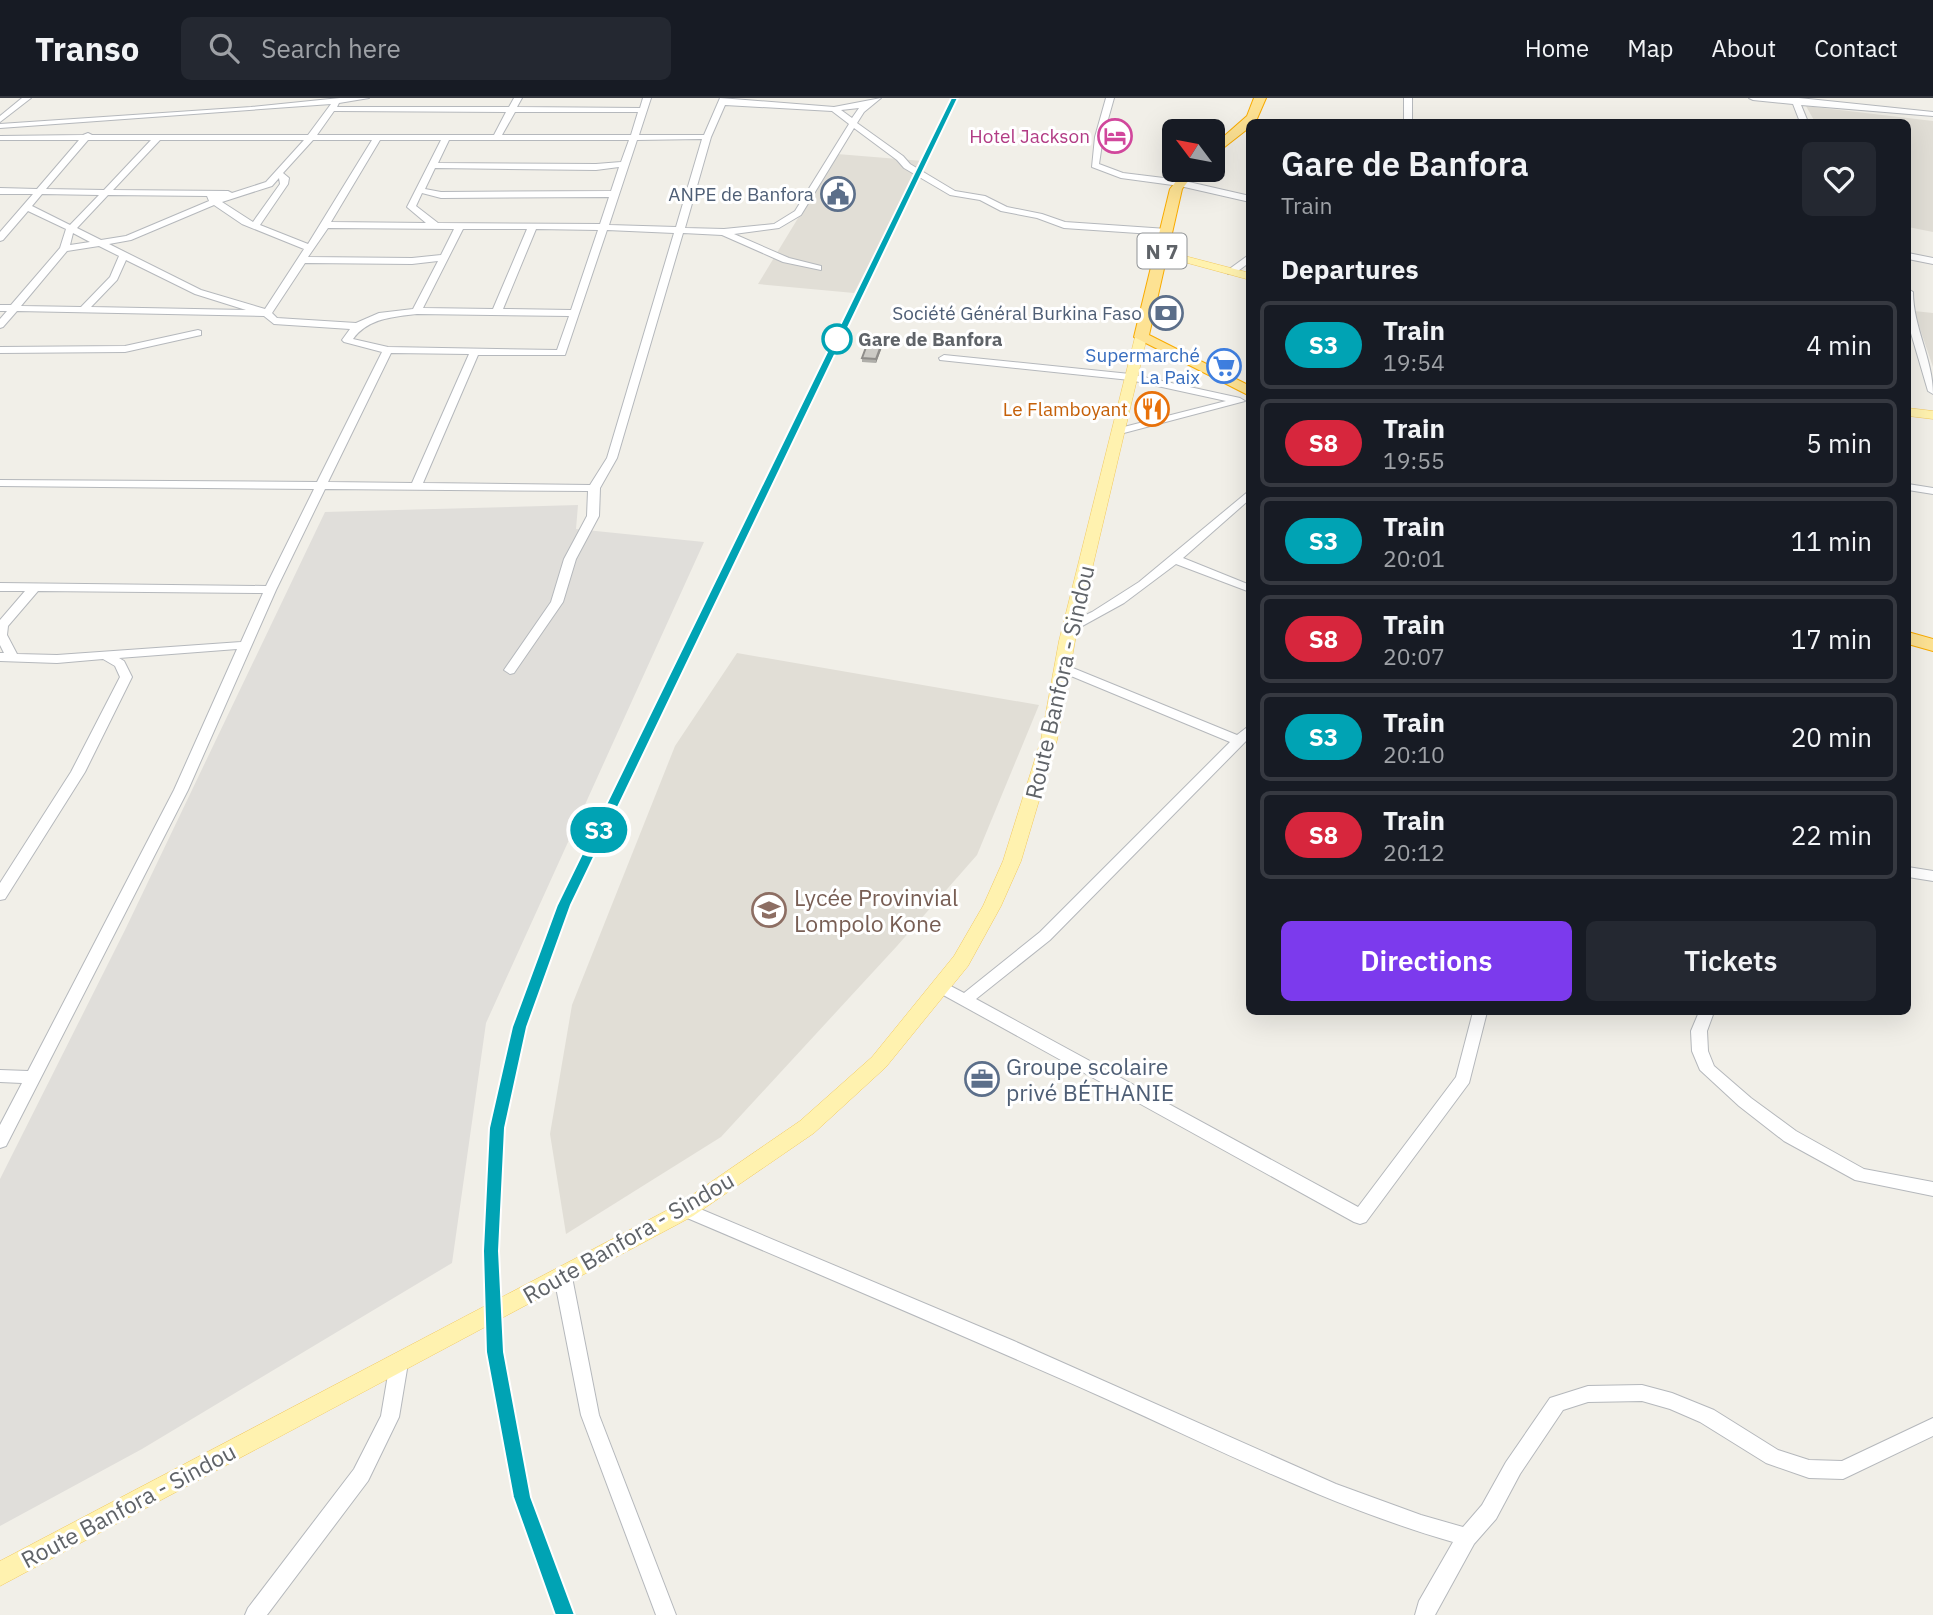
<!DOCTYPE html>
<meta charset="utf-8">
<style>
body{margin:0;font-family:"IBM Plex Sans",sans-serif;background:#242831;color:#f1f3f6;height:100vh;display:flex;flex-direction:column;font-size:26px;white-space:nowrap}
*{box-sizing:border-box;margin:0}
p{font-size:23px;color:#9ea1a6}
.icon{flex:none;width:38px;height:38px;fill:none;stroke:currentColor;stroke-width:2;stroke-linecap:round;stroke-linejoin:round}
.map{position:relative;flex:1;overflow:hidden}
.details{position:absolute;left:1246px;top:21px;width:665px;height:896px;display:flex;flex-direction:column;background:#171b24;border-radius:10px;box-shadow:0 7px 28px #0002}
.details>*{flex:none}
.badge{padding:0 14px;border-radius:23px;font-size:24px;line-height:46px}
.needle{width:46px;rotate:302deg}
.fabs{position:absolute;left:1162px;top:21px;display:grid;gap:14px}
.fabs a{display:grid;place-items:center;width:63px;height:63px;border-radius:10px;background:#171b24;box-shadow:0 7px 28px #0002;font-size:35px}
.map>.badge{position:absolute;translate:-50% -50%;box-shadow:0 0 0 4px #fff}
h2{padding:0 35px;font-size:26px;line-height:63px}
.round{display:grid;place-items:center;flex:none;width:74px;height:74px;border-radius:10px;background:#242831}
.head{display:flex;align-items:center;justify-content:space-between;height:119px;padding:0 35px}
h1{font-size:33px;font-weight:600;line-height:52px}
.cta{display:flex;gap:14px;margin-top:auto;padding:14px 35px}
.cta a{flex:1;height:80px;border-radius:10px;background:#7c3aed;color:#fff;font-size:28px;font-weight:600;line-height:80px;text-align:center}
.cta a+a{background:#242831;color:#f1f3f6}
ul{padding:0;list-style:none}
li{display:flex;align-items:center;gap:21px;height:88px;margin:0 14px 10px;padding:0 21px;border:4px solid #363941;border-radius:10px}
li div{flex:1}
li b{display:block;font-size:26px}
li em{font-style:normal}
li .badge{min-width:77px;font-weight:700;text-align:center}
header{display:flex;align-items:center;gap:42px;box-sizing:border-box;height:98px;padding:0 35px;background:#171b24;border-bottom:2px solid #363941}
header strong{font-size:33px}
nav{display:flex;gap:38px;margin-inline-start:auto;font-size:24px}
.search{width:490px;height:63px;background:#242831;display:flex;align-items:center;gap:18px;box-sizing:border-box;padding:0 24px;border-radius:10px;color:#9ea1a6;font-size:26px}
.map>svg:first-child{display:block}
.industrial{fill:#e0deda}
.education{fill:#e1ded6}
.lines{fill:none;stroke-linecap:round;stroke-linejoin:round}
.minor-casing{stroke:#b5b8bc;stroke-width:2}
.major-casing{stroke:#f2c960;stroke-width:1}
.highway-casing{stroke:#f9ab00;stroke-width:2}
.minor{fill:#fff;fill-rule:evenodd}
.major{fill:#fff2af;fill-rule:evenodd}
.highway{fill:#fde293;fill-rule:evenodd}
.rail-far3-casing{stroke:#b6b7b8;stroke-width:4.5}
.rail-far2-casing{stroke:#b6b7b8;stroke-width:5}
.rail-far1-casing{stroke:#b6b7b8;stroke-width:7}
.rail-casing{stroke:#b6b7b8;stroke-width:8}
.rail-far3{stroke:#fff;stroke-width:2.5;stroke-dasharray:9;stroke-linecap:butt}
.rail-far2{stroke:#fff;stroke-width:3.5;stroke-dasharray:10;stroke-linecap:butt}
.rail-far1{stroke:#fff;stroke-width:4.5;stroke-dasharray:13;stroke-linecap:butt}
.rail{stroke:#fff;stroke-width:5;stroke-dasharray:17;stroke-linecap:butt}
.wall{fill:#afaea9}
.shaded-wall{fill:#8f8d8a}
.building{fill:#cccac5;stroke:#8f8d8a;stroke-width:2}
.line{fill:#00a3b4;stroke:#fff;stroke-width:2}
.stop-dot{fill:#fff;stroke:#00a3b4;stroke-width:3.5}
.labels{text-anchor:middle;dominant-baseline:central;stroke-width:6;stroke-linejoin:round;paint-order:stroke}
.far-hotel-label{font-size:19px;fill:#b23c85;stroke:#fff;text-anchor:end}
.far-service-label{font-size:19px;fill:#4e5e75;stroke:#fff;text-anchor:end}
.far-stop-label{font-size:19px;font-weight:bold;fill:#5f6368;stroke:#fff;text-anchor:start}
.far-shop-label{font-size:19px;fill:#366cbe;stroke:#fff;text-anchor:end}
.far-food-label{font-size:19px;fill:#c56008;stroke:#fff;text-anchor:end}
.shield{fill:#fff;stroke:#8f9295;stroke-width:2}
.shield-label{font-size:21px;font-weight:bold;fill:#5f6368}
.street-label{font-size:23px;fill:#5f6368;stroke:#fff}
.education-label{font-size:23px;fill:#785e54;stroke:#fff;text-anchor:start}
.service-label{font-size:23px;fill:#4e5e75;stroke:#fff;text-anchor:start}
</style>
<header>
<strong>Transo</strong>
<div class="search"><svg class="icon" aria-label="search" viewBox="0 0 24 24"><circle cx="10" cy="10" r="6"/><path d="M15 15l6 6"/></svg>Search here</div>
<nav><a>Home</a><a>Map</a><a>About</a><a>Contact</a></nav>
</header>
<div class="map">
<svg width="1933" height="1517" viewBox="0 0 1933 1517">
<rect width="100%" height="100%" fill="#f1efe8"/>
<!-- industrial -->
<polygon class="industrial" points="578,407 576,431 704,444 486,925 452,1165 142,1351 0,1428 0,1081 125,832 325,414"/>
<!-- education -->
<g class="education">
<polygon points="1806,8 1933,23 1933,134 1908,129 1908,24 1815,24"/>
<polygon points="837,56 923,63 854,195 758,186"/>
<polygon points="1914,213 1933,215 1933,269"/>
<polygon points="737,555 1039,607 977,757 897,848 721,1039 566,1136 550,1036 572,907 675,648"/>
</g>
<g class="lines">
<!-- minor casing -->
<g class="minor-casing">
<g id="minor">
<polygon points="22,0 31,0 0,24 0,18"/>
<path d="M340,0H369L339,5L337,9H509L514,0H522L517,9L640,10L643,0H651L639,37H704L720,0L834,9L881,0L864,14L857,25L903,58L910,66L955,93L985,98L1007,109L1042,116L1065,124L1167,131L1171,134L1167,137L1064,130L1037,120L1001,113L980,102L950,97L904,70L897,62L854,30L801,117L779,130L734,136L789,160L821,168V172L783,164L722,137L683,135L617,360L600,390L599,418L576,461L563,504L514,575L510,576L504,572L551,504L564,461L587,418L588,393L325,391L276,492L188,692L6,1048L0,1050V1027L22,985L0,984V972L28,973L174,692L237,551L119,560L124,563L132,579L85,674L5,801L0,802V785L71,674L120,579L115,568L103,561L57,565L0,563V555H4L0,547V522L25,493H0V485L266,488L314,391L0,388V382L317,384L382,254L344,244L342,242L350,231L274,226L264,218L17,213L3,229L0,230V221L7,213H0V207H11L60,150L66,131L28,113L3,142L0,143V134L33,96H0V90L37,91L79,42H0V38L83,37L88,35L92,37H308L331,6L0,30V26L251,9ZM725,7L832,13L849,26L795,113L774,126L724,131L685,130L711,39ZM859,10L852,20L841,12ZM334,13H336L506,14L494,37H317ZM515,14H638L631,37H502ZM702,41L676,129L609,127L637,42ZM88,42H151L104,92L46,91ZM160,42H304L266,84L232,95L228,93L113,92ZM313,42H372L308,146L260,127L288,86L289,80L283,75ZM380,42H441L407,109L426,125L331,124ZM449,42H629L621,64L596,66L438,65ZM619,69L611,93L441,94L425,91L435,70L596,72ZM279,80L280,86L253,124L222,104L272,88ZM422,95L441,100L609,99L600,126L438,125L416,108ZM42,96L99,97L70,127L32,108ZM108,97L207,98L209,103L126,138L101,142L77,130ZM214,107L242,126L304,151L265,211L201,192L109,146L131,142ZM328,130L454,131L441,157L412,160L308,159ZM463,131H527L493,211L423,210ZM536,131L598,132L571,212L503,211ZM607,132L674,135L607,360L590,387L423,385L478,257H565ZM73,135L90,144L70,147ZM99,148L119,158L110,179L81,209L21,208L67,153ZM126,162L195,196L246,212L91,209L117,182ZM438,163L413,211L379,215L356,225L277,220L272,215L305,165L412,166ZM417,216L569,218L557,252L388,249L353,241C368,220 393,219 417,216ZM391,255L469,256L412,385L328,384ZM38,493L263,495L241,544L57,557L17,556L7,537L8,528Z"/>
<polygon points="1106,0 1114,0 1103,39 1099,66 1123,75 1180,82 1250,98 1250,104 1180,88 1121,80 1092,69 1095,39"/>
<rect x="1404" y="0" width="8" height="24"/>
<polygon points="1749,0 1799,0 1933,14 1933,18 1801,7 1808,24 1800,24 1793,6 1753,2"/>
<polygon points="1908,155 1933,160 1933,166 1908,161"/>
<polygon points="1250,156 1250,164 1234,176 1228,176 1228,172"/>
<path d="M1908,191L1913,194C1913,229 1933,261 1933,296L1928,293L1908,225Z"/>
<polygon points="198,232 201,233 201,237 125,254 0,255 0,249 125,248"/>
<polygon points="944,257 1130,276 1240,300 1245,303 1120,336 1116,335 1116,331 1226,303 1130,282 940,262 939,260"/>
<polygon points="1908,386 1933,390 1933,396 1908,392"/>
<polygon points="1250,392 1250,401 1183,460 1250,487 1250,494 1176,466 1124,505 1075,532 1067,532 1065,529 1067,526 1092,514 1139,484"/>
<polygon points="1063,566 1237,637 1250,627 1250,639 1050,842 976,901 1358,1109 1456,979 1473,914 1487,914 1469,985 1366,1124 1360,1126 1354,1124 936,893 933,889 936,885 941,883 964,895 1040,834 1230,644 1059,573 1057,570"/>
<polygon points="1908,769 1933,773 1933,783 1908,779"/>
<polygon points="1699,914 1714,914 1707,933 1708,953 1714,968 1751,1000 1796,1033 1864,1071 1933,1084 1933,1098 1855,1082 1784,1043 1739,1008 1700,972 1692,953 1691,933"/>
<path d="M686,1105L1014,1243L1336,1386L1421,1417L1463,1429L1482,1407L1506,1364L1550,1300L1588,1288L1642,1287L1672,1295L1714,1312L1778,1352L1809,1362L1842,1363L1933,1320V1338L1843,1381L1809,1380L1766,1365L1700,1324L1670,1311L1642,1303L1588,1304L1563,1312L1520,1376L1496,1421L1474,1446L1435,1517H1415L1419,1503L1453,1444C1331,1409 1218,1351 1102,1299C962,1237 821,1177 680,1117L678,1112L680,1107Z"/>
<polygon points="563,1172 569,1174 572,1179 599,1317 676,1517 656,1517 581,1317 554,1179 557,1174"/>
<polygon points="399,1257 405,1259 408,1265 399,1319 368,1383 267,1517 245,1517 248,1510 354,1371 381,1318 390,1265 393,1259"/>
</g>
</g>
<!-- major casing -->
<g class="major-casing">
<g id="major">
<polygon points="1162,152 1250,175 1250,182 1158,157 1158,153"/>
<polygon points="1141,235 1147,239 1075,543 1057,642 1021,763 1001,808 968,868 886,969 814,1035 693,1118 0,1488 0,1463 679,1106 800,1023 872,959 954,858 983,808 1003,763 1041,642 1059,543 1135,239"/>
<polygon points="1908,310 1933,313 1933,321 1908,318"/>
</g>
</g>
<!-- highway casing -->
<g class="highway-casing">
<g id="highway">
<polygon points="1254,0 1266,0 1256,23 1250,24 1250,29 1213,58 1213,48 1247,18"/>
<polygon points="1185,72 1197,72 1182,91 1149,237 1250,288 1250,298 1134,239 1170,91"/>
<polygon points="1908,534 1933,541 1933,553 1908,546"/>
</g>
</g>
<!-- minor -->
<use href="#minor" class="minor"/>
<!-- major -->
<use href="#major" class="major"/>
<!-- highway -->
<use href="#highway" class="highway"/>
<!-- rail-far3 casing -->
<g class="rail-far3-casing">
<polyline id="rail-far3" points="829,259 954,0"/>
</g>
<!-- rail-far2 casing -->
<g class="rail-far2-casing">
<polyline id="rail-far2" points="671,586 829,258"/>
</g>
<!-- rail-far1 casing -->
<g class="rail-far1-casing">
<polyline id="rail-far1" points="504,998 520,929 564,807 672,584"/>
</g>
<!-- rail casing -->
<g class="rail-casing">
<polyline id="rail" points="505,996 497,1030 491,1153 495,1254 522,1399 565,1517"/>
</g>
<!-- rail-far3 -->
<use href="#rail-far3" class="rail-far3"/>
<!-- rail-far2 -->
<use href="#rail-far2" class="rail-far2"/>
<!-- rail-far1 -->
<use href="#rail-far1" class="rail-far1"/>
<!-- rail -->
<use href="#rail" class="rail"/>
</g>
<!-- wall -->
<polygon class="wall" points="882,245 882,249 876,265 862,264 862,260"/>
<!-- shaded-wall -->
<polygon class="shaded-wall" points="882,245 882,249 876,265 876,261"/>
<!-- building -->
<polygon class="building" points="868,244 882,245 876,261 862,260"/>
<!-- line -->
<polygon class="line" points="951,0 958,0 571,807 527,929 505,1030 499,1153 504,1254 531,1399 575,1517 555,1517 513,1399 486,1254 483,1153 489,1030 512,929 557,807"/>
<!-- icons -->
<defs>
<g id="hotel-ring" transform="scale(1.75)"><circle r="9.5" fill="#fff" stroke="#d1479c" stroke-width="1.5"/><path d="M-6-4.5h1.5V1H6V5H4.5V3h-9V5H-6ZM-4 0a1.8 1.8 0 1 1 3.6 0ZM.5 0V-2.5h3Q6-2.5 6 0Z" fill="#d1479c"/></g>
<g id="civic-ring" transform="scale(1.75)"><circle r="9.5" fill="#fff" stroke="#5c6f8a" stroke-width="1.5"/><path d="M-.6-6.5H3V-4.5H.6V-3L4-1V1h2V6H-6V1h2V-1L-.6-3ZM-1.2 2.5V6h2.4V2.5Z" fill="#5c6f8a"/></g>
<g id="bank-ring" transform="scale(1.75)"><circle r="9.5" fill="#fff" stroke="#5c6f8a" stroke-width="1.5"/><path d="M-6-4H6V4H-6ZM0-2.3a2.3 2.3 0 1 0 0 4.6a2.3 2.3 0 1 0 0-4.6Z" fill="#5c6f8a"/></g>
<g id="supermarket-ring" transform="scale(1.75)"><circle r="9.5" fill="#fff" stroke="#3f7fe0" stroke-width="1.5"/><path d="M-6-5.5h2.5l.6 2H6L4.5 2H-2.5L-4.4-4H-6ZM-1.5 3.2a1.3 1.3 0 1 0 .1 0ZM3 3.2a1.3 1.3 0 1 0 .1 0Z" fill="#3f7fe0"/></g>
<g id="restaurant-ring" transform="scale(1.75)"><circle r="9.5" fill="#fff" stroke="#e8710a" stroke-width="1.5"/><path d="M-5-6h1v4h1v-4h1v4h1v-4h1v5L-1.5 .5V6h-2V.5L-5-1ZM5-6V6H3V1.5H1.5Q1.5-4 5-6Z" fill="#e8710a"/></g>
<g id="school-ring" transform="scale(1.75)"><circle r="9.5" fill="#fff" stroke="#8d6e63" stroke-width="1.5"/><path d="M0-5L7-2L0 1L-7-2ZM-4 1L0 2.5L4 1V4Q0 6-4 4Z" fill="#8d6e63"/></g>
<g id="office-ring" transform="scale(1.75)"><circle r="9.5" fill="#fff" stroke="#5c6f8a" stroke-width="1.5"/><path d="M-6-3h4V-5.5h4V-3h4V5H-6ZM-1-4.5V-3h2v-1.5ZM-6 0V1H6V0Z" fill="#5c6f8a"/></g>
</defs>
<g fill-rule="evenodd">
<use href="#hotel-ring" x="1115" y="38"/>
<use href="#civic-ring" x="838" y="96"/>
<use href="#bank-ring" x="1166" y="215"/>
<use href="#supermarket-ring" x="1224" y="268"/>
<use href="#restaurant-ring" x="1152" y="311"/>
<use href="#school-ring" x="769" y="812"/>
<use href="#office-ring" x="982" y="981"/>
</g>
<!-- markers -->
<circle class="stop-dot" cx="837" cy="241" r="14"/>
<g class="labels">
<!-- far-hotel labels -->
<g class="far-hotel-label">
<text x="1090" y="38">Hotel Jackson</text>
</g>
<!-- far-service labels -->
<g class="far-service-label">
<text x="814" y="96">ANPE de Banfora</text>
<text x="1142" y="215">Société Général Burkina Faso</text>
</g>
<!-- far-stop labels -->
<g class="far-stop-label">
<text x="858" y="241">Gare de Banfora</text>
</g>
<!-- far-shop labels -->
<g class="far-shop-label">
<text x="1200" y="257">Supermarché<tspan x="1200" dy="22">La Paix</tspan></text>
</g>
<!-- far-food labels -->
<g class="far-food-label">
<text x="1128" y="311">Le Flamboyant</text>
</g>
<!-- shield labels -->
<rect class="shield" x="1137.5" y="135.5" width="49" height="35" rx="5"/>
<g class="shield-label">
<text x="1162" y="153">N 7</text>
</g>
<!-- street labels -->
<g class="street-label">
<text transform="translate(1059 584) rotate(-77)">Route Banfora - Sindou</text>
<text transform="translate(628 1139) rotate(-30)">Route Banfora - Sindou</text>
<text transform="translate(128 1407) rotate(-28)">Route Banfora - Sindou</text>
</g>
<!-- education labels -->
<g class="education-label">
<text x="794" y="799">Lycée Provinvial<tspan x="794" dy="26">Lompolo Kone</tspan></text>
</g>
<!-- service labels -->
<g class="service-label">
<text x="1006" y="968">Groupe scolaire<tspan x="1006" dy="26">privé BÉTHANIE</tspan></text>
</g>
</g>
</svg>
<div class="fabs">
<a><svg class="needle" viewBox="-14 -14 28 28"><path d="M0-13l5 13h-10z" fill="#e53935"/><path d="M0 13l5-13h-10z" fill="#9ea1a6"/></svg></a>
</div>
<b class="badge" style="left:599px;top:732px;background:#00a3b4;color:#fff">S3</b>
<section class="details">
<div class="head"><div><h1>Gare de Banfora</h1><p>Train</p></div><a class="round"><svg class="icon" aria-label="heart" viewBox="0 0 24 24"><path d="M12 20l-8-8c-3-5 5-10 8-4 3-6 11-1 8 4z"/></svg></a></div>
<h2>Departures</h2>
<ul>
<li><span class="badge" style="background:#00a3b4;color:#fff">S3</span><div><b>Train</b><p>19:54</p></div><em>4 min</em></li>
<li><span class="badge" style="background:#d7263d;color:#fff">S8</span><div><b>Train</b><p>19:55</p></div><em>5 min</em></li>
<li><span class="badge" style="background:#00a3b4;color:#fff">S3</span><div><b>Train</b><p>20:01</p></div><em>11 min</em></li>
<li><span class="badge" style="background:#d7263d;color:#fff">S8</span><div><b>Train</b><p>20:07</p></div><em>17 min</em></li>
<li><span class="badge" style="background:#00a3b4;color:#fff">S3</span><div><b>Train</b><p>20:10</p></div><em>20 min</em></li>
<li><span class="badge" style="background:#d7263d;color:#fff">S8</span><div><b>Train</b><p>20:12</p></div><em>22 min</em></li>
</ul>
<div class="cta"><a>Directions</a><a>Tickets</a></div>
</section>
</div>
